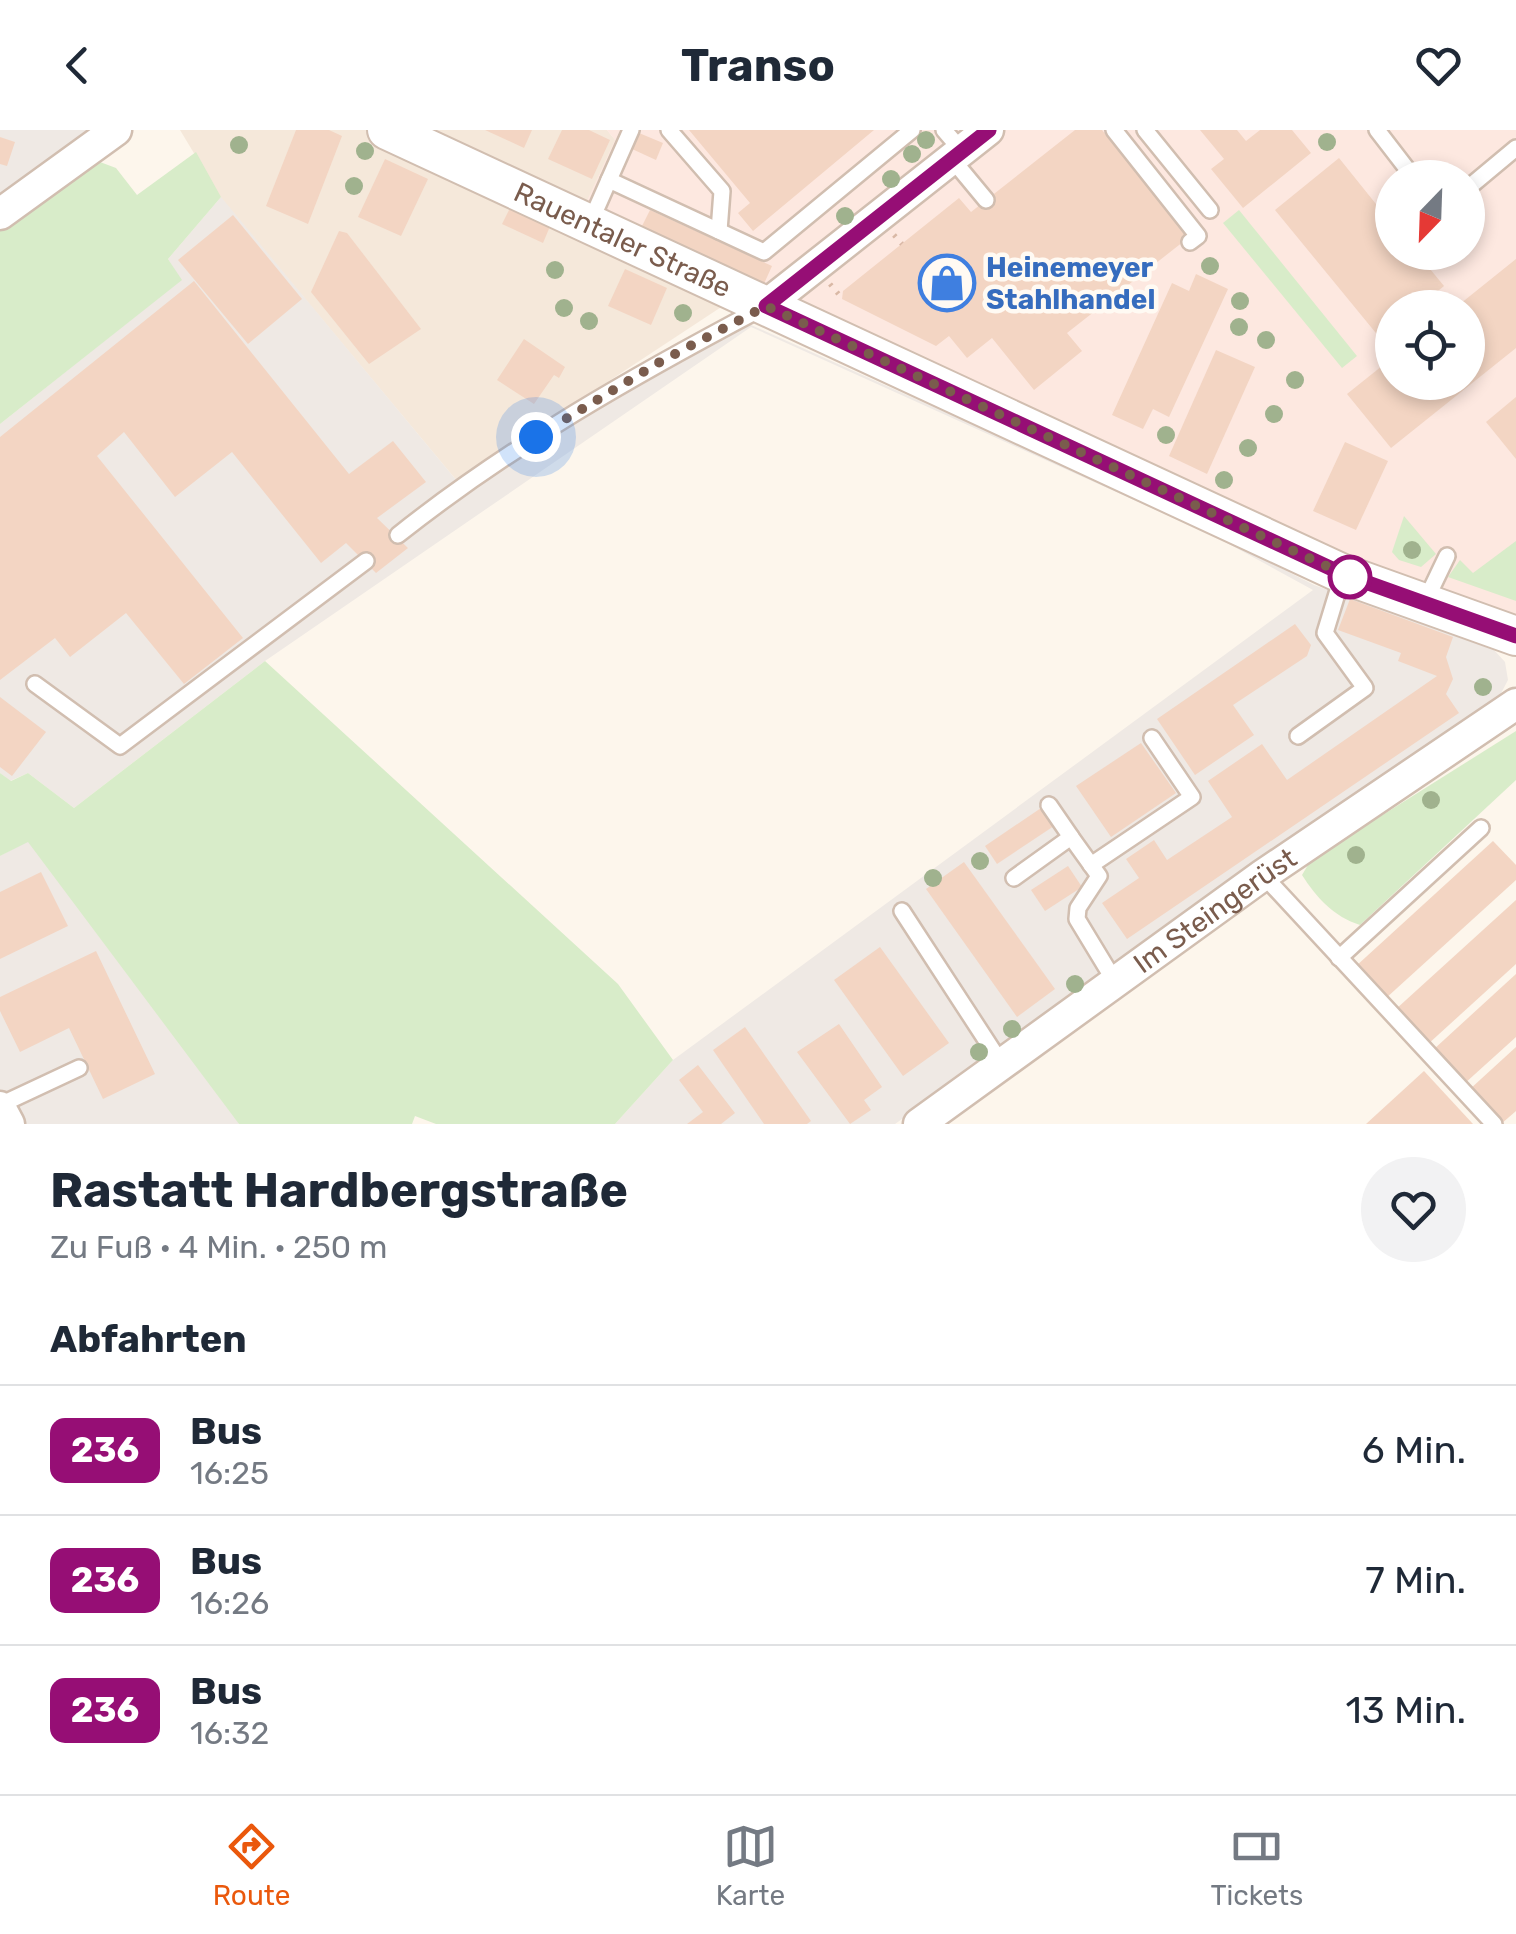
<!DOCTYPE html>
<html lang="de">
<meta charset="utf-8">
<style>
body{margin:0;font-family:Rubik,sans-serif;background:#f2f2f3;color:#1f2937;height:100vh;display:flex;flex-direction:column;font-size:38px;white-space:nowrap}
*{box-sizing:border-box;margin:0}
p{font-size:32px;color:#747a83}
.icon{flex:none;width:55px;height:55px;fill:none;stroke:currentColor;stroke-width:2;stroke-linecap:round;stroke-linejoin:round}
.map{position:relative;height:994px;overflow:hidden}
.sheet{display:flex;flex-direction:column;background:#fff;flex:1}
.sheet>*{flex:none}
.badge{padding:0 20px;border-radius:15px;font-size:35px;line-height:65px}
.needle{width:65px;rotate:203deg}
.tools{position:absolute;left:1375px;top:30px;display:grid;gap:20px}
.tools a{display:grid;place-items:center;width:110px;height:110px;border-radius:50%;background:#fff;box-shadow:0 5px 15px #0003;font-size:50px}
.you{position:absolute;width:50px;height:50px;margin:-25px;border:8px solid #fff;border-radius:50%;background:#1a73e8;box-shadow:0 0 0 15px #1a73e833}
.map>.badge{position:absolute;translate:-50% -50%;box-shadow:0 0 0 5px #fff}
h2{padding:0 50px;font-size:38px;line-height:90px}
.round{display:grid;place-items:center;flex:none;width:105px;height:105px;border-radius:52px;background:#f2f2f3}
.summary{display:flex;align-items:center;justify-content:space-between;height:170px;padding:0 50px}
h1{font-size:48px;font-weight:700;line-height:75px}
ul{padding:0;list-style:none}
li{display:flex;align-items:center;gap:30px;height:130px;padding:0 50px;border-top:2px solid #e0e1e3}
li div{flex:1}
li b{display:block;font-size:38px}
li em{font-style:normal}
li .badge{min-width:110px;font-weight:700;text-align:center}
header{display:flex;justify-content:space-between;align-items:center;height:130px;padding:0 50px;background:#fff;font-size:45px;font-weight:700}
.dock{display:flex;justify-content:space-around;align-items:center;height:140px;border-top:2px solid #e0e1e3;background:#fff;font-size:28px;color:#747a83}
.dock a{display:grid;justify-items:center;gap:5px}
.dock .on{color:#ea580c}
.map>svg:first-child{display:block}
.residential{fill:#f5e8da}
.commercial{fill:#fde8e0;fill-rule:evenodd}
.industrial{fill:#efe9e4}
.green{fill:#d8ecc9}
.building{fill:#f3d5c3}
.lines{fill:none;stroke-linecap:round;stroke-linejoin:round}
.service-casing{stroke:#d1beb0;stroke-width:20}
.minor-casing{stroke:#d1beb0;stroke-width:35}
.tertiary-casing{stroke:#d1beb0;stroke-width:42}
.path{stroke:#d9b8a5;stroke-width:5;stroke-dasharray:2.5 8;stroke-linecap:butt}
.service{stroke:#fff;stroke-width:15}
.minor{stroke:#fff;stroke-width:30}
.tertiary{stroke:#fff;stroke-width:38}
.tree{fill:#a0b28e}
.line-casing{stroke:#fff;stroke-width:22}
.line{stroke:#960e75;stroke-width:15}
.walk{stroke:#7a5c4d;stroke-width:10;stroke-dasharray:0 18}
.stop-dot{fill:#fff;stroke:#960e75;stroke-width:5}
.labels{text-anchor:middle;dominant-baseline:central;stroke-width:9;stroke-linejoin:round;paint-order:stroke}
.street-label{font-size:28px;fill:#7a5c4d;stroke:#fffaf3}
.shop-label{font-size:28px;font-weight:bold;fill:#366cbe;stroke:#fffaf3;text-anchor:start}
</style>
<header><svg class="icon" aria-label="back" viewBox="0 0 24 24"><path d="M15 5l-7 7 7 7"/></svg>Transo<svg class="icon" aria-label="heart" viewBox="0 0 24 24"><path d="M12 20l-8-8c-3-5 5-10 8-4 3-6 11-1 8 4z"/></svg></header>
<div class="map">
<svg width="1516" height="994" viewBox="0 0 1516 994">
<rect width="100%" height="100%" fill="#fdf6ec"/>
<!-- residential -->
<polygon class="residential" points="180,0 607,0 741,164 457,351 221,68"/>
<!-- commercial -->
<path class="commercial" d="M607,0H1516V492L1347,430L585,75L615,10ZM1392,48H1468V122H1392ZM1392,178H1468V252H1392Z"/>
<!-- industrial -->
<g class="industrial">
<polygon points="0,0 132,0 0,94"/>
<polygon points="221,67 457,351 471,338 749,194 1205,399 1314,455 1494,520 1505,532 1508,550 1498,569 1255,734 895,994 615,994 673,930 1313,460 1218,408 751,197 265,531 74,678 28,643 10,651 0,643 0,294 181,150 168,129"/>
<polygon points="28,711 227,973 239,994 0,994 0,726"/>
</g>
<!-- green -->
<g class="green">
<polygon points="196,22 221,67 168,129 182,150 0,294 0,94 92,29 116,38 137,65"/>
<polygon points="1239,80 1357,226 1342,238 1223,93"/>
<polygon points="1404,386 1436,424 1421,437 1399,430 1392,422"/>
<polygon points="1516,411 1516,471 1448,447 1460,430 1473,443"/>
<polygon points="265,531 618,854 673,930 615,994 436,994 415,986 412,994 239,994 28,712 0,726 0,643 11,651 28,643 74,678"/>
<path d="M1516,601V650L1360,795C1334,787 1316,767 1302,745L1311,730Z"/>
</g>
<!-- building -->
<g class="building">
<polygon points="296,0 329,0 342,6 308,94 266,76"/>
<polygon points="485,0 532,0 524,18"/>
<polygon points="562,0 589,0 610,10 592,49 548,29"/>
<polygon points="689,0 874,0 753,101 738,83 750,73"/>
<polygon points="1075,0 1102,0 1188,108 1067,203 1082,221 1034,260 992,208 967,228 949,206 936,216 842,169 843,161 959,68 971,82"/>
<polygon points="1200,0 1237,0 1246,11 1260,0 1292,0 1311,23 1243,78 1211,39 1224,29"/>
<polygon points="639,3 663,13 656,30 632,19"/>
<polygon points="0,7 15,12 7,36 0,34"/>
<polygon points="1339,28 1392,94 1392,122 1416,122 1444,156 1417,178 1392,178 1392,198 1380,208 1275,80"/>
<polygon points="385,29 428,49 401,106 358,87"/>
<polygon points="511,76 551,94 543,113 502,94"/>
<polygon points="650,80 772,136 763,156 640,100"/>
<polygon points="233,85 302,169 248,214 178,130"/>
<polygon points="339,101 347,103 421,199 369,234 311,162"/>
<polygon points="1516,129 1516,218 1391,318 1347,264 1392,228 1392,252 1468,252 1468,178 1455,178"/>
<polygon points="625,139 667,158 651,195 608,176"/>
<polygon points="1196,144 1228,159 1169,287 1153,279 1143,299 1112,285 1172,153 1189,161"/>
<polygon points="194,151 349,344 393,311 426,352 377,388 408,418 376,443 346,413 321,433 232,322 175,367 124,302 97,326 243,508 184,554 126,483 70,527 55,508 0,550 0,307"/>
<polygon points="524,209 565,237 559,248 554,245 534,274 497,250"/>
<polygon points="1216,220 1255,237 1207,344 1169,326"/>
<polygon points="1516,267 1516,329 1486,292"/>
<polygon points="1345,312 1388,331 1356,400 1313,381"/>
<polygon points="1350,469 1453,507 1446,527 1453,549 1446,564 1459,583 1127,809 1102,773 1139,748 1126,729 1154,710 1167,730 1232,687 1208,651 1262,614 1287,650 1437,546 1398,531 1401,523 1338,500"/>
<polygon points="1295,494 1311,515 1307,526 1233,575 1254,605 1195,645 1157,589"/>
<polygon points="0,567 46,602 12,646 0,637"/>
<polygon points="1141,613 1176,663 1111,707 1076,656"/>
<polygon points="1041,678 1054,696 997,734 985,716"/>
<polygon points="1493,711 1516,735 1516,750 1385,869 1355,837"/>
<polygon points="964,732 1055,859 1017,887 926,759"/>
<polygon points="1068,736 1082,757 1045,781 1031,760"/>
<polygon points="41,742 68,796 0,829 0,762"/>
<polygon points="1516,770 1516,834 1427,915 1395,880"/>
<polygon points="880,817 949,913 903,946 834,850"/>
<polygon points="96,821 155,944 103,969 69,898 20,922 0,881 0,867"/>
<polygon points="1516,844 1516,907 1464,954 1433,920"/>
<polygon points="839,894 882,957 864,970 871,980 850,994 797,922"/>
<polygon points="745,897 811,991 807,994 764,994 713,920"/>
<polygon points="1516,917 1516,981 1501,994 1469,960"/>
<polygon points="698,935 735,983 721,994 687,994 703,982 679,950"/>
<polygon points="1424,941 1473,994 1366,994"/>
</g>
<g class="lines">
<!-- service casing -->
<g class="service-casing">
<g id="service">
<polyline points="669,0 722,61 719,101"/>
<polyline points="944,0 962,21"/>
<polyline points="1114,0 1198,106 1190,112"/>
<polyline points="1145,0 1210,80"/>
<polyline points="1377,0 1414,48"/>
<polyline points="952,29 986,70"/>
<polyline points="609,50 764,122 912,0"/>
<polyline points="1468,58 1516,18"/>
<polyline points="590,93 631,0"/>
<path d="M398,405C510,316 635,245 762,178"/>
<polyline points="1425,472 1447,426"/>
<polyline points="35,554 120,616 366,431"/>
<polyline points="1298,606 1365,558 1325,503 1343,444"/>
<polyline points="1049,675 1071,707"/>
<polyline points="1091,735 1192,667 1152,608"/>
<polyline points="1263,745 1494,994"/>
<polyline points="1014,748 1071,707 1099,746 1078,778 1077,789 1114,850"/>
<polyline points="902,781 1001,933"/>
<polyline points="1339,828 1481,698"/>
<polyline points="0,975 79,938"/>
</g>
</g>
<!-- minor casing -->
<g class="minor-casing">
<g id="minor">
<polyline points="0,84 116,0"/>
<polyline points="765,176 988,0"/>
<polyline points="0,977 9,994"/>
<path id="s1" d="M919,994L1263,745L1516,574"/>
</g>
</g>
<!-- tertiary casing -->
<g class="tertiary-casing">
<g id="tertiary">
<path id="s2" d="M387,0L1343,444L1516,506"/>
</g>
</g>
<!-- path -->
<g class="path">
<polyline points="894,105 902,114"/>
<polyline points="830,154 841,167"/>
</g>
<!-- service -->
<use href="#service" class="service"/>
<!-- minor -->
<use href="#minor" class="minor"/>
<!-- tertiary -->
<use href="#tertiary" class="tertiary"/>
</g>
<!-- trees -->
<g class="tree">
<circle cx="926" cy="10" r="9"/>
<circle cx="1327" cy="12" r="9"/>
<circle cx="239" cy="15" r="9"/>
<circle cx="365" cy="21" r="9"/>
<circle cx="912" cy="24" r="9"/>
<circle cx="891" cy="49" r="9"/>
<circle cx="354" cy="56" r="9"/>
<circle cx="845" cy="86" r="9"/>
<circle cx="1210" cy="136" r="9"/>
<circle cx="555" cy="140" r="9"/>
<circle cx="1240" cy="171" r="9"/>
<circle cx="564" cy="178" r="9"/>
<circle cx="683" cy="183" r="9"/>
<circle cx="589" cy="191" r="9"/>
<circle cx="1239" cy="197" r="9"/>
<circle cx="1266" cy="210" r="9"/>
<circle cx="1295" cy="250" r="9"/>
<circle cx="1274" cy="284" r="9"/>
<circle cx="1166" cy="305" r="9"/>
<circle cx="1248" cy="318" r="9"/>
<circle cx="1224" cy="350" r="9"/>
<circle cx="1412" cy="420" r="9"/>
<circle cx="1483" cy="557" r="9"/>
<circle cx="1431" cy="670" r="9"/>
<circle cx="1356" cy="725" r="9"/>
<circle cx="980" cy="731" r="9"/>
<circle cx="933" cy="748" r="9"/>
<circle cx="1075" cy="854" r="9"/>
<circle cx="1012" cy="899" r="9"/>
<circle cx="979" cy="922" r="9"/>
</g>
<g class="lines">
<!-- line casing -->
<g class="line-casing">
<polyline id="line" points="989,0 766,176 1343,444 1516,506"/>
</g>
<!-- line -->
<use href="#line" class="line"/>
<!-- walk -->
<polyline class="walk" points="536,307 658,233 766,176 1350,447"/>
</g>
<!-- icons -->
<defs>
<g id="shop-ring" transform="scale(2.875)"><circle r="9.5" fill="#fffaf3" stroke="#3f7fe0" stroke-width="1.5"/><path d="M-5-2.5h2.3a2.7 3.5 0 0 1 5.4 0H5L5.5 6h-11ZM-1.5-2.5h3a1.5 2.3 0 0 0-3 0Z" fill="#3f7fe0"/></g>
</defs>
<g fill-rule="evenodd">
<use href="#shop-ring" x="947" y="153"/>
</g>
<!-- markers -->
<circle class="stop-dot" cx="1350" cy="447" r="20"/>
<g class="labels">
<!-- street labels -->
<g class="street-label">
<text stroke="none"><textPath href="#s2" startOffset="260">Rauentaler Straße</textPath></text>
<text stroke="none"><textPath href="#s1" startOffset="365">Im Steingerüst</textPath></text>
</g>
<!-- shop labels -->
<g class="shop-label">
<text x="986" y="137">Heinemeyer<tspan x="986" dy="32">Stahlhandel</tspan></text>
</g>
</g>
</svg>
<div class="tools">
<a><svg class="needle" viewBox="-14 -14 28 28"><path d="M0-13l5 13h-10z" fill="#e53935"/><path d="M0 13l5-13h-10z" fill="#747a83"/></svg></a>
<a><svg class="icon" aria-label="locate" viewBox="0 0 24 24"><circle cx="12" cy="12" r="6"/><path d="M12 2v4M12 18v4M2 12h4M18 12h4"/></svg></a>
</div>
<div class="you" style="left:536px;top:307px"></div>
</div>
<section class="sheet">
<div class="summary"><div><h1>Rastatt Hardbergstraße</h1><p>Zu Fuß · 4 Min. · 250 m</p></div><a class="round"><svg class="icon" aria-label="heart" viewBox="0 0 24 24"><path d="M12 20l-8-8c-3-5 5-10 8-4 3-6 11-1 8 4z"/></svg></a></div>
<h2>Abfahrten</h2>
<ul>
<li><span class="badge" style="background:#960e75;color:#fff">236</span><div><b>Bus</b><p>16:25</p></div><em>6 Min.</em></li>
<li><span class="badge" style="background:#960e75;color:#fff">236</span><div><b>Bus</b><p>16:26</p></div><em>7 Min.</em></li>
<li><span class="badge" style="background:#960e75;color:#fff">236</span><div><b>Bus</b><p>16:32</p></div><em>13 Min.</em></li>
</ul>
</section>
<nav class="dock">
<a class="on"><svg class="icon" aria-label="directions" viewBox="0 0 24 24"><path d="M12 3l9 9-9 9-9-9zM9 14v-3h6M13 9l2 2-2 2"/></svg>Route</a>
<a><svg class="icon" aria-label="map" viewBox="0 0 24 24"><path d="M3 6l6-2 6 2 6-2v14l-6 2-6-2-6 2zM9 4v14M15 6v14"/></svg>Karte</a>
<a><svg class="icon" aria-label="tickets" viewBox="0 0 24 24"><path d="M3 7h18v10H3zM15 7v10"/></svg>Tickets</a>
</nav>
